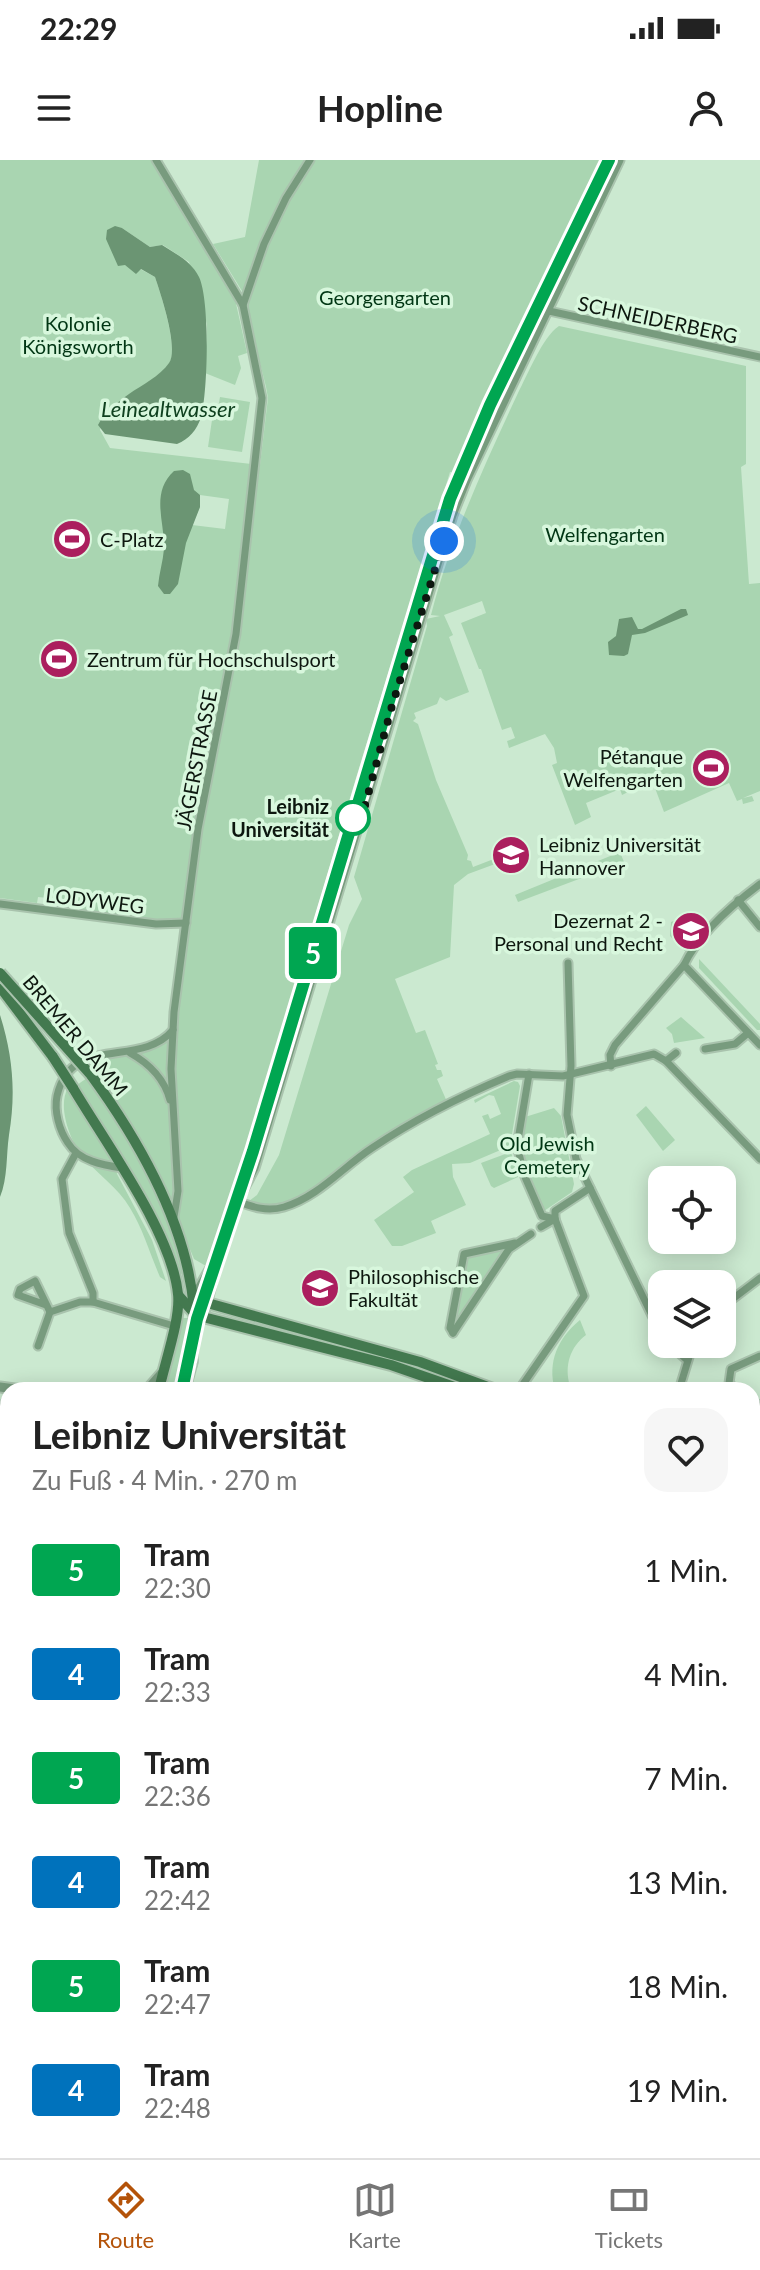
<!DOCTYPE html>
<html lang="de">
<meta charset="utf-8">
<style>
body{margin:0;font-family:Lato,sans-serif;background:#f6f6f6;color:#222;height:100vh;display:flex;flex-direction:column;font-size:30px;white-space:nowrap}
*{box-sizing:border-box;margin:0}
p{font-size:26px;color:#767676}
.icon{flex:none;width:44px;height:44px;fill:none;stroke:currentColor;stroke-width:2;stroke-linecap:round;stroke-linejoin:round}
.map{position:relative;flex:1;overflow:hidden}
.drawer{position:absolute;left:0px;top:1222px;width:760px;height:776px;display:flex;flex-direction:column;background:#fff;border-radius:24px 24px 0 0;box-shadow:0 4px 20px #0003}
.drawer>*{flex:none}
.badge{padding:0 16px;border-radius:6px;font-size:28px;line-height:52px}
.tools{position:absolute;left:648px;top:1006px;display:grid;gap:16px}
.tools a{display:grid;place-items:center;width:88px;height:88px;border-radius:16px;background:#fff;box-shadow:0 4px 20px #0003;font-size:40px}
.you{position:absolute;width:40px;height:40px;margin:-20px;border:6px solid #fff;border-radius:50%;background:#1a73e8;box-shadow:0 0 0 12px #1a73e833}
.map>.badge{position:absolute;translate:-50% -50%;box-shadow:0 0 0 4px #fff}
.round{display:grid;place-items:center;flex:none;width:84px;height:84px;border-radius:24px;background:#f6f6f6}
.overview{display:flex;align-items:center;justify-content:space-between;height:136px;padding:0 32px}
h1{font-size:38px;font-weight:700;line-height:60px}
ul{padding:0;list-style:none}
li{display:flex;align-items:center;gap:24px;height:104px;padding:0 32px}
li div{flex:1}
li b{display:block;font-size:30px}
li em{font-style:normal}
li .badge{min-width:88px;font-weight:700;text-align:center}
.status{display:flex;justify-content:space-between;align-items:center;height:56px;padding:0 40px;background:#fff;direction:ltr}
.status svg{height:22px;fill:currentColor}
header{display:flex;justify-content:space-between;align-items:center;height:104px;padding:0 32px;background:#fff;font-size:36px;font-weight:700}
.dock{display:flex;justify-content:space-around;align-items:center;height:112px;border-top:2px solid #e0e0e0;background:#fff;font-size:22px;color:#767676}
.dock a{display:grid;justify-items:center;gap:4px}
.dock .current{color:#b45309}
.map>svg:first-child{display:block}
.green{fill:#a9d5b1;fill-rule:evenodd}
.water{fill:#6b9573}
.lines{fill:none;stroke-linecap:round;stroke-linejoin:round}
.minor-casing{stroke:#a9c3ad;stroke-width:11}
.tertiary-casing{stroke:#a9c3ad;stroke-width:13}
.secondary-casing{stroke:#a9c3ad;stroke-width:14}
.minor{stroke:#789b7e;stroke-width:7}
.tertiary{stroke:#789b7e;stroke-width:9}
.secondary{stroke:#43794f;stroke-width:10}
.tram{stroke:#57695a;stroke-width:2}
.secondary-bridge-casing{stroke:#a9c3ad;stroke-width:14;stroke-linecap:butt}
.secondary-bridge{stroke:#43794f;stroke-width:10}
.line-casing{stroke:#fff;stroke-width:18}
.line{stroke:#00a651;stroke-width:12}
.walk{stroke:#0d170f;stroke-width:8;stroke-dasharray:0 14.4}
.stop-dot{fill:#fff;stroke:#00a651;stroke-width:4}
.labels{text-anchor:middle;dominant-baseline:central;stroke-width:7;stroke-linejoin:round;paint-order:stroke}
.park-label{font-size:20px;fill:#013614;stroke:#d8f7dd}
.street-label{font-size:20px;fill:#0d170f;stroke:#d8f7dd}
.poi-label{font-size:20px;fill:#0d170f;stroke:#d8f7dd;text-anchor:start}
.stop-label{font-size:20px;font-weight:bold;fill:#0d170f;stroke:#d8f7dd;text-anchor:end}
.water-label{font-size:22px;font-style:italic;fill:#0f411f;stroke:#d8f7dd}
</style>
<div class="status"><b>22:29</b><svg viewBox="0 0 49 12"><path d="M0 12V9h3v3zM5 12V6h3v6zM10 12V3h3v9zM15 12V0h3v12zM26 1h20v11H26zM47 4h2v5h-2z"/></svg></div>
<header><svg class="icon" aria-label="menu" viewBox="0 0 24 24"><path d="M4 6h16M4 12h16M4 18h16"/></svg>Hopline<svg class="icon" aria-label="person" viewBox="0 0 24 24"><circle cx="12" cy="8" r="4"/><path d="M4 21q1-7 8-7t8 7"/></svg></header>
<div class="map">
<svg width="760" height="1998" viewBox="0 0 760 1998">
<rect width="100%" height="100%" fill="#cbe9d0"/>
<!-- green -->
<g class="green">
<path d="M0,0H152L235,139L247,193L238,196L241,208L235,225L205,213L207,164L189,102L163,85L150,87L122,68L125,105L140,109L155,117C161,135 179,189 169,204C157,220 120,240 103,255L100,270L110,288L260,305L268,238L266,227L242,131L213,84L245,77L259,0H601L535,134L537,135L477,258L455,313L450,312L356,618L246,988L255,992L240,1025L225,1049L206,1106L194,1099L171,1043L131,963L85,900L140,891L172,871L186,763L174,765L41,749L48,738L38,737L37,743L0,738ZM200,335L229,339L225,369L192,365L200,347Z"/>
<path d="M559,166L746,206V304L741,307L749,424L760,423V631L743,638L752,636L754,641L743,644L742,639L737,641L729,623L664,652L652,620L622,635L620,629L586,643L591,657L575,665L552,605L557,603L554,588L545,574L509,588L507,581L515,578L511,567L502,570L481,509H479L461,463L486,453L482,441L444,455L453,475L449,477L469,532L446,541L440,537L437,544L414,553L416,558L413,561L418,564L436,620L468,695L467,700L471,701L473,707L528,686L530,691L468,714L454,725L450,797L395,819L416,873L425,870L438,904L435,905L437,910H441L443,916L437,919L448,944L410,964L316,1030L281,1048L245,1044L257,1035L279,995L349,765L362,739L354,717L427,466L426,459L440,456L431,455C451,377 484,306 518,233C527,216 543,176 559,166Z"/>
<polygon points="220,237 250,242 242,292 208,287 212,260 216,260"/>
<polygon points="620,692 624,702 518,742 515,735"/>
<polygon points="693,754 696,756 689,765 684,761 680,766 684,770 685,779 689,782 701,768 703,770 685,791 670,776 671,762"/>
<polygon points="699,799 760,864 760,870 757,870 699,808"/>
<polygon points="681,857 705,878 674,883 672,874 666,868"/>
<path d="M87,918C131,975 166,1042 184,1113L181,1114L151,1044L77,925Z"/>
<polygon points="514,921 518,922 520,926 510,986 470,1003 452,1004 453,1017 466,1045 431,1061 436,1073 402,1086 392,1086 374,1060 414,1032 403,1017 412,1010 490,974 482,956 488,954 490,959 501,954 494,936 489,935 475,943 474,940"/>
<path d="M68,928L115,1002L117,1014L152,1080L166,1121L160,1117C150,1094 143,1069 130,1048C118,1027 98,1015 83,997C70,981 57,946 68,928Z"/>
<polygon points="646,946 675,980 663,991 636,955"/>
<path d="M554,948L561,956L574,1024L572,1032L544,1051C527,1014 517,999 525,957Z"/>
<polygon points="511,992 518,1017 494,1028 491,1026 481,1003"/>
<polygon points="515,1083 453,1173 464,1094"/>
<polygon points="183,1158 189,1158 190,1161 176,1230 165,1230 180,1163"/>
<path d="M580,1160L586,1175C570,1187 564,1206 570,1226L555,1230C547,1202 558,1178 580,1160Z"/>
</g>
<!-- water -->
<g class="water">
<path d="M115,66L122,68L150,87L162,85C176,94 191,101 199,117C210,140 208,231 201,257C197,270 189,279 177,284L105,274L98,265C105,251 117,243 129,234C142,225 160,216 169,203C179,188 161,135 155,117L141,109L136,114L125,105L118,106L106,79L107,70Z"/>
<path d="M174,311L183,310L190,314L194,330L200,335V347L186,383L178,424L170,434H164L158,426C159,414 163,401 164,389C165,362 150,333 174,311Z"/>
<polygon points="681,449 686,449 688,455 645,473 632,475 628,494 624,496 609,495 608,482 616,476 619,459 632,457 638,469 642,469"/>
<path d="M0,855C13,896 16,933 9,975C6,995 8,1018 0,1037Z"/>
<polygon points="0,1716 8,1725 8,1793 0,1804"/>
</g>
<g class="lines">
<!-- minor casing -->
<g class="minor-casing">
<g id="minor">
<polyline points="156,0 243,145 262,238 236,474 198,669 174,852 171,909 178,1031 174,1057"/>
<polyline points="243,145 264,84 286,38 310,0"/>
<polyline points="549,151 760,197"/>
<polyline points="738,740 760,767"/>
<polyline points="0,744 156,764 186,763"/>
<polyline points="568,803 571,906 567,955 576,999 662,1176"/>
<polyline points="684,805 760,885"/>
<polyline points="705,889 735,884 748,873"/>
<path d="M130,893C150,904 164,918 170,940"/>
<polyline points="666,901 760,999"/>
<path d="M611,906L610,895L615,885L684,805C699,773 732,745 760,724"/>
<polyline points="529,914 517,986 525,1017 542,1056 555,1059"/>
<polyline points="76,993 62,1019 69,1073 93,1133 93,1142"/>
<path d="M122,1008C103,1005 79,1001 68,983C59,970 54,951 57,936C71,873 140,909 173,870"/>
<path d="M236,1041C253,1047 267,1052 284,1047C318,1037 343,1007 372,988C415,959 461,936 509,916L517,914L563,916L654,894L666,901L676,893"/>
<polyline points="541,1067 555,1059"/>
<polyline points="46,1145 18,1135 20,1129 35,1121 50,1152"/>
<polyline points="722,1147 760,1118"/>
<polyline points="453,1173 450,1168 464,1094 515,1083"/>
<polyline points="453,1173 509,1089 531,1074"/>
<polyline points="669,1184 687,1200"/>
<polyline points="38,1186 50,1152 80,1142 93,1142 174,1166"/>
<polyline points="519,1230 584,1136 555,1059 555,1051 590,1028"/>
<polyline points="679,1230 693,1184"/>
<polyline points="736,1230 729,1223 731,1209 760,1196"/>
<polyline points="752,1241 760,1246"/>
<polyline points="0,1249 8,1239"/>
<polyline points="0,1347 8,1348"/>
<polyline points="752,1352 760,1340"/>
<polyline points="752,1473 760,1505"/>
<polyline points="0,1522 8,1522"/>
<polyline points="752,1603 760,1596"/>
<polyline points="752,1675 760,1672"/>
<polyline points="752,1751 760,1748"/>
<polyline points="752,1828 760,1822"/>
<polyline points="0,1977 8,1983"/>
<polyline points="17,1990 28,1998"/>
<polyline points="677,1990 685,1998"/>
<polyline points="45,1998 50,1990"/>
<polyline points="112,1998 118,1990"/>
<polyline points="517,1998 529,1990"/>
<polyline points="654,1998 663,1990"/>
</g>
</g>
<!-- tertiary casing -->
<g class="tertiary-casing">
<g id="tertiary">
<polyline points="193,1139 211,1108"/>
<polyline points="203,1157 227,1060 254,1008 452,355 466,320 619,0"/>
<polyline points="0,1227 22,1230"/>
<polyline points="147,1230 162,1213"/>
<polyline points="0,1832 8,1840"/>
<polyline points="752,1846 760,1849"/>
<polyline points="0,1849 8,1855"/>
<polyline points="752,1860 760,1863"/>
<polyline points="393,1990 397,1998"/>
<polyline points="752,1998 760,1987"/>
</g>
</g>
<!-- secondary casing -->
<g class="secondary-casing">
<g id="secondary">
<polyline points="0,827 53,897"/>
<path d="M91,915C140,982 187,1065 194,1149C196,1167 192,1186 191,1204"/>
<path d="M73,928C105,982 172,1073 178,1134C181,1158 164,1205 159,1230"/>
<polyline points="179,1136 194,1153 203,1157 391,1205 463,1230"/>
<polyline points="193,1139 420,1202 496,1230"/>
<polyline points="184,1230 192,1201"/>
<polyline points="752,1368 760,1374"/>
<polyline points="752,1378 760,1383"/>
<polyline points="0,1673 8,1657"/>
<polyline points="0,1704 8,1691"/>
</g>
</g>
<!-- minor -->
<use href="#minor" class="minor"/>
<!-- tertiary -->
<use href="#tertiary" class="tertiary"/>
<!-- secondary -->
<use href="#secondary" class="secondary"/>
<!-- tram -->
<g class="tram">
<polyline points="253,991 385,546 450,339 490,245 609,0"/>
<polyline points="0,1842 8,1847"/>
<polyline points="391,1990 395,1998"/>
</g>
<!-- secondary-bridge casing -->
<g class="secondary-bridge-casing">
<g id="secondary-bridge">
<polyline points="0,813 91,915"/>
<polyline points="53,897 73,928"/>
</g>
</g>
<!-- secondary-bridge -->
<use href="#secondary-bridge" class="secondary-bridge"/>
</g>
<g class="lines">
<!-- line casing -->
<g class="line-casing">
<polyline id="line" points="182,1230 197,1159 253,991 450,339 490,245 609,0"/>
</g>
<!-- line -->
<use href="#line" class="line"/>
<!-- walk -->
<polyline class="walk" points="353,658 360,664 392,546 444,381"/>
</g>
<!-- icons -->
<defs>
<g id="stadium-disc" transform="scale(2)"><circle r="9.5" fill="#ab1f5e" stroke="#d8f7dd"/><path d="M0-5a6.5 5 0 1 0 0 10a6.5 5 0 1 0 0-10ZM-3.5-1.8h7v3.6h-7Z" fill="#fff"/></g>
<g id="university-disc" transform="scale(2)"><circle r="9.5" fill="#ab1f5e" stroke="#d8f7dd"/><path d="M0-5L7-2L0 1L-7-2ZM-4 1L0 2.5L4 1V4Q0 6-4 4Z" fill="#fff"/></g>
</defs>
<g fill-rule="evenodd">
<use href="#stadium-disc" x="72" y="379"/>
<use href="#stadium-disc" x="59" y="499"/>
<use href="#stadium-disc" x="711" y="608"/>
<use href="#university-disc" x="511" y="695"/>
<use href="#university-disc" x="691" y="771"/>
<use href="#university-disc" x="320" y="1128"/>
</g>
<!-- markers -->
<circle class="stop-dot" cx="353" cy="658" r="16"/>
<g class="labels">
<!-- park labels -->
<g class="park-label">
<text x="385" y="137">Georgengarten</text>
<text x="78" y="163">Kolonie<tspan x="78" dy="23">Königsworth</tspan></text>
<text x="605" y="374">Welfengarten</text>
<text x="547" y="983">Old Jewish<tspan x="547" dy="23">Cemetery</tspan></text>
</g>
<!-- street labels -->
<g class="street-label">
<text transform="translate(658 159) rotate(12)">SCHNEIDERBERG</text>
<text transform="translate(196 600) rotate(-79)">JÄGERSTRASSE</text>
<text transform="translate(95 740) rotate(7)">LODYWEG</text>
<text transform="translate(76 875) rotate(50)">BREMER DAMM</text>
</g>
<!-- poi labels -->
<g class="poi-label">
<text x="100" y="379">C-Platz</text>
<text x="87" y="499">Zentrum für Hochschulsport</text>
<text x="683" y="596" text-anchor="end">Pétanque<tspan x="683" dy="23">Welfengarten</tspan></text>
<text x="539" y="684">Leibniz Universität<tspan x="539" dy="23">Hannover</tspan></text>
<text x="663" y="760" text-anchor="end">Dezernat 2 -<tspan x="663" dy="23">Personal und Recht</tspan></text>
<text x="348" y="1116">Philosophische<tspan x="348" dy="23">Fakultät</tspan></text>
</g>
<!-- stop labels -->
<g class="stop-label">
<text x="329" y="646">Leibniz<tspan x="329" dy="23">Universität</tspan></text>
</g>
<!-- water labels -->
<g class="water-label">
<text x="168" y="248">Leinealtwasser</text>
</g>
</g>
</svg>
<div class="tools">
<a><svg class="icon" aria-label="locate" viewBox="0 0 24 24"><circle cx="12" cy="12" r="6"/><path d="M12 2v4M12 18v4M2 12h4M18 12h4"/></svg></a>
<a><svg class="icon" aria-label="layers" viewBox="0 0 24 24"><path d="M12 4l9 5-9 5-9-5zM3 14l9 5 9-5"/></svg></a>
</div>
<div class="you" style="left:444px;top:381px"></div>
<b class="badge" style="left:313px;top:793px;background:#00a651;color:#fff">5</b>
<section class="drawer">
<div class="overview"><div><h1>Leibniz Universität</h1><p>Zu Fuß · 4 Min. · 270 m</p></div><a class="round"><svg class="icon" aria-label="heart" viewBox="0 0 24 24"><path d="M12 20l-8-8c-3-5 5-10 8-4 3-6 11-1 8 4z"/></svg></a></div>
<ul>
<li><span class="badge" style="background:#00a651;color:#fff">5</span><div><b>Tram</b><p>22:30</p></div><em>1 Min.</em></li>
<li><span class="badge" style="background:#0072bc;color:#fff">4</span><div><b>Tram</b><p>22:33</p></div><em>4 Min.</em></li>
<li><span class="badge" style="background:#00a651;color:#fff">5</span><div><b>Tram</b><p>22:36</p></div><em>7 Min.</em></li>
<li><span class="badge" style="background:#0072bc;color:#fff">4</span><div><b>Tram</b><p>22:42</p></div><em>13 Min.</em></li>
<li><span class="badge" style="background:#00a651;color:#fff">5</span><div><b>Tram</b><p>22:47</p></div><em>18 Min.</em></li>
<li><span class="badge" style="background:#0072bc;color:#fff">4</span><div><b>Tram</b><p>22:48</p></div><em>19 Min.</em></li>
</ul>
</section>
</div>
<nav class="dock">
<a class="current"><svg class="icon" aria-label="directions" viewBox="0 0 24 24"><path d="M12 3l9 9-9 9-9-9zM9 14v-3h6M13 9l2 2-2 2"/></svg>Route</a>
<a><svg class="icon" aria-label="map" viewBox="0 0 24 24"><path d="M3 6l6-2 6 2 6-2v14l-6 2-6-2-6 2zM9 4v14M15 6v14"/></svg>Karte</a>
<a><svg class="icon" aria-label="tickets" viewBox="0 0 24 24"><path d="M3 7h18v10H3zM15 7v10"/></svg>Tickets</a>
</nav>
